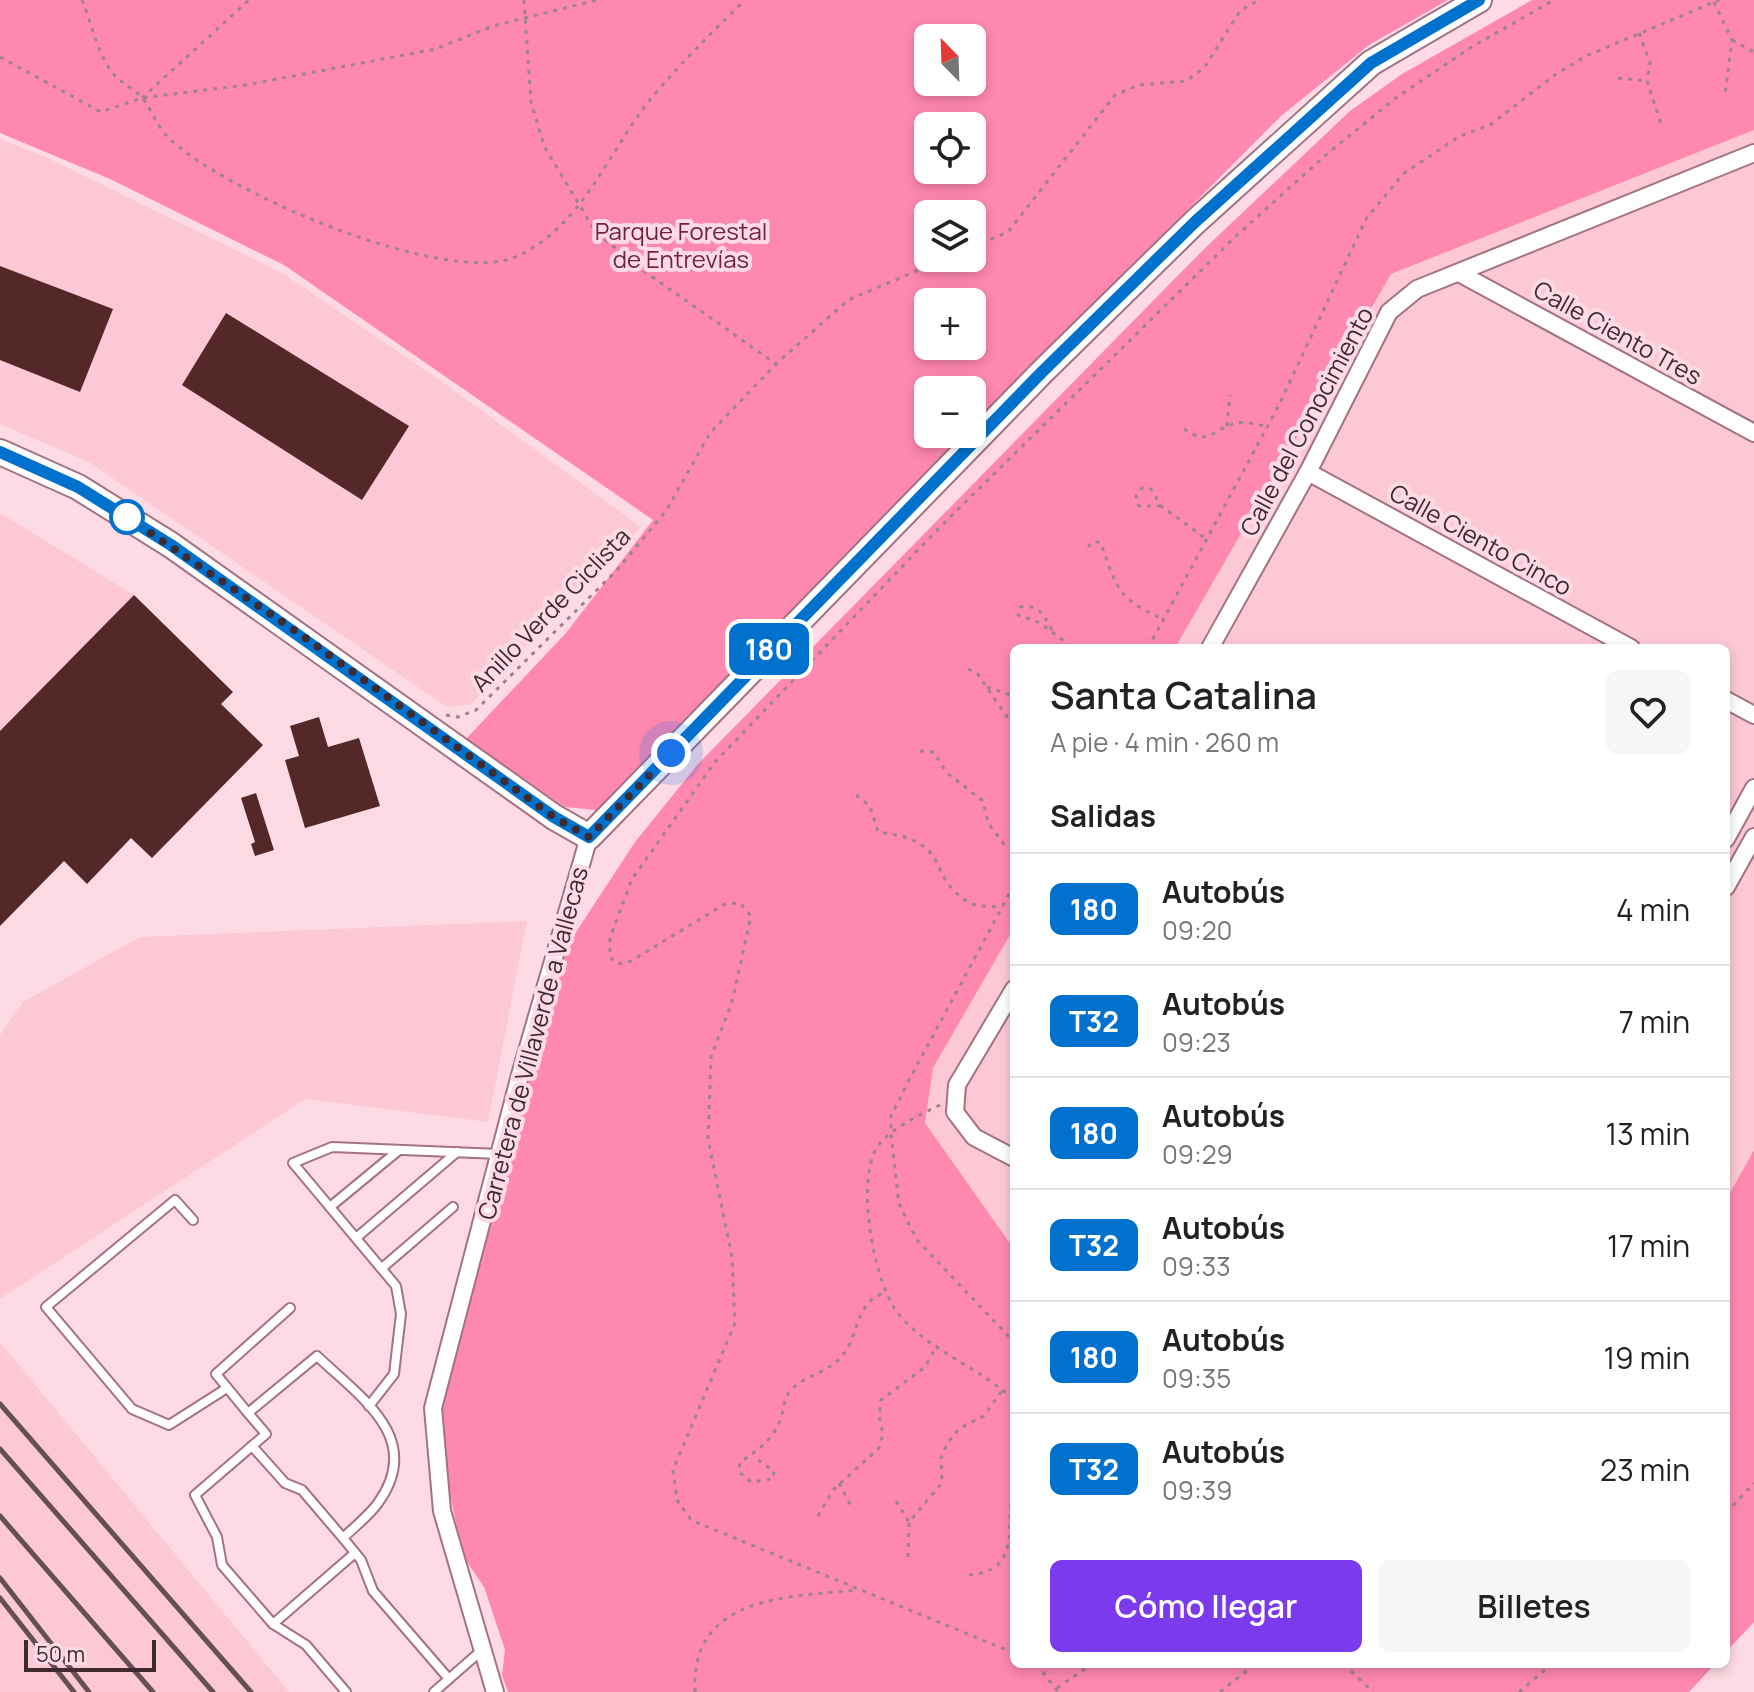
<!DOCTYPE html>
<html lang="es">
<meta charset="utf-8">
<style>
body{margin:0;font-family:Manrope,sans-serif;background:#f6f6f6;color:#222;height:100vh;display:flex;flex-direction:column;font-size:30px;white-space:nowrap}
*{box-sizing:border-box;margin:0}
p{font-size:26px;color:#767676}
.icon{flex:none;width:44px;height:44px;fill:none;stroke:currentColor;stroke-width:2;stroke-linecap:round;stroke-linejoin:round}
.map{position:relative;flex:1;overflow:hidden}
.sheet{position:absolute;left:1010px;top:644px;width:720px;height:1024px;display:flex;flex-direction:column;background:#fff;border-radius:12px;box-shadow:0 4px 12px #0003}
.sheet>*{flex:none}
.badge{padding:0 16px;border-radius:12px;font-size:28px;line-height:52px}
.needle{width:52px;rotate:337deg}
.fabs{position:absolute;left:914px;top:24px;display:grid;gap:16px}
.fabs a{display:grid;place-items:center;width:72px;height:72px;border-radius:12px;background:#fff;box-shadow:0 4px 12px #0003;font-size:40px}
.scale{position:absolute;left:24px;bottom:20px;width:132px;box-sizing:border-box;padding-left:8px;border:4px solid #3f2a30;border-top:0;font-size:22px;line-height:28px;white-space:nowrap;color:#3f2a30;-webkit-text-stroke:6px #fedbe4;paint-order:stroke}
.you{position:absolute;width:40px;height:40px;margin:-20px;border:6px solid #fff;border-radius:50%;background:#1a73e8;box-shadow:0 0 0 12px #1a73e833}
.map>.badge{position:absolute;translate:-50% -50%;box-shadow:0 0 0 4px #fff}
h2{padding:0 40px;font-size:30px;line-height:72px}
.round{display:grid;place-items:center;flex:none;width:84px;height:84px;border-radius:12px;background:#f6f6f6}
.overview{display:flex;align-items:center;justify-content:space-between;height:136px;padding:0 40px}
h1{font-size:38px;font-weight:600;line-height:60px}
.cta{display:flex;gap:16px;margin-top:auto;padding:16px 40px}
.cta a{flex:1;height:92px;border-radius:12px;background:#7c3aed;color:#fff;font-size:32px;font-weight:600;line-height:92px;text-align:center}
.cta a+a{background:#f6f6f6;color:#222}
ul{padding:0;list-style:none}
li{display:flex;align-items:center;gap:24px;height:112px;padding:0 40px;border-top:2px solid #e0e0e0}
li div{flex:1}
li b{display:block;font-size:30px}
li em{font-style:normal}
li .badge{min-width:88px;font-weight:700;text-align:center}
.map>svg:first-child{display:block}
.built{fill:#fcc8d6}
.green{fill:#ff88ae;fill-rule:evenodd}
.building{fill:#542728}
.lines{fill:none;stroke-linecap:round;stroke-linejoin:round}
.lane-casing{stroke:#a47280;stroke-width:12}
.street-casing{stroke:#a47280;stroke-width:20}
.secondary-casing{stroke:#a47280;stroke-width:28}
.path{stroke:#9f838a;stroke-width:3;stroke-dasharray:4 6;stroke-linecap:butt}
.lane{stroke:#fff;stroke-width:8}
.street{stroke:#fff;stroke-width:16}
.secondary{stroke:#fff;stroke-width:24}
.rail{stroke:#664e55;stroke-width:5}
.line-casing{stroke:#fff;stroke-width:18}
.line{stroke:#0072ce;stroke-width:12}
.walk{stroke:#3f2a30;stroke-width:8;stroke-dasharray:0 14.4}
.stop-dot{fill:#fff;stroke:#0072ce;stroke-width:4}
.labels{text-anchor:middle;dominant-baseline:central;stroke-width:8;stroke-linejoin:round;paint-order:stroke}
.park-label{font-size:24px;fill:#701f3f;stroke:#fedbe4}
.street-label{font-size:24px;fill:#3f2a30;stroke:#fedbe4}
</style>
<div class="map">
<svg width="1754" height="1692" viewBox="0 0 1754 1692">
<rect width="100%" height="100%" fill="#fedbe4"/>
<!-- built -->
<g class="built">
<polygon points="1754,130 1754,1150 1726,1200 1726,648 1175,648 1391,274"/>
<polygon points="0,139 46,157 284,274 444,383 641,527 471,704 447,707 89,462 0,424"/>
<polygon points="0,513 134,595 0,731"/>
<polygon points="527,921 488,1122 305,1099 0,1299 0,1035 23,1002 140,937"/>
<polygon points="1014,928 1014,1249 925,1123 933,1068"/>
<polygon points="0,1342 289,1692 0,1692"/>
</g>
<!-- green -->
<g class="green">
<path d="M0,0H1448L1369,45L1281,116L972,426V390H928V434H964L597,810L565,807L465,740L566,633L653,520L284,265L110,179L0,133ZM928,38H972V82H928ZM928,126H972V170H928ZM928,214H972V258H928ZM928,302H972V346H928Z"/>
<polygon points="1532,0 1754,0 1754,130 1391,274 1175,648 1014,648 1014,928 933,1068 925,1123 1014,1249 1014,1664 1715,1664 1689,1692 508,1692 502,1675 505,1650 484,1587 463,1556 446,1476 442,1415 452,1360 527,1073 554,982 576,932 635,842 698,764 1203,250 1350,111 1402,74"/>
<polygon points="1754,1150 1754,1622 1726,1652 1726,1200"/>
</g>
<!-- building -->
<g class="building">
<polygon points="0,266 113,309 80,392 0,360"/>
<polygon points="226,313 409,426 362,500 182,385"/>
<polygon points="134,595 233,692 221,704 263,745 152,858 131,838 87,884 64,861 0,926 0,731"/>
<polygon points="319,717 328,747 359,738 380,806 305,828 285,760 299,756 290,726"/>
<polygon points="256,793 274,850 255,856 251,844 255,842 241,798"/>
</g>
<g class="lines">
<!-- lane casing -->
<g class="lane-casing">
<g id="lane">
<polyline points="330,1207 399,1150"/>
<polyline points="193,1220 175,1200 46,1307 132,1409 169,1425 227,1388"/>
<polyline points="356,1238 457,1152"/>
<polyline points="382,1268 453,1207"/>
<polyline points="369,1406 394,1374 401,1314 396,1286 293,1163 332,1147 499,1154"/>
<polyline points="248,1413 216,1374 290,1308"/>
<polyline points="252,1446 285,1483 302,1490 343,1538 361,1560 373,1591 449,1679"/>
<path d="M343,1538C354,1527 369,1516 378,1503C425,1438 360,1397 317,1356L248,1413L266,1434L195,1495L217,1537L222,1565L273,1624L306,1645L346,1692"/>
<polyline points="273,1624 355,1553"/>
<polyline points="434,1692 482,1650"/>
</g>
</g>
<!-- street casing -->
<g class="street-casing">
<g id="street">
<polyline points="1459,273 1754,433"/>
<polyline points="1308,472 1631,648"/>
<polyline points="1210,648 1308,472 1389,312 1417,289 1754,153"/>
<polyline points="1726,700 1754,715"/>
<polyline points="1726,839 1754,788"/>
<polyline points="1726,887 1754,837"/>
<polyline points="1014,989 957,1085 955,1112 974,1137 1014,1158"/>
<polyline points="495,1692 442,1511 433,1408 520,1075 589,837"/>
</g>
</g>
<!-- secondary casing -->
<g class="secondary-casing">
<polyline id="secondary" points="0,452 78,487 171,545 554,817 589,837 1042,372 1195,222 1371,63 1479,0"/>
</g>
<!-- path -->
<g class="path">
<path d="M82,0C92,24 98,58 116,77C125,85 137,91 144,100C152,111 157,126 167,136C218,190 448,289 518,256C582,226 608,153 649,101C679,65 711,33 745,0"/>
<polyline points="524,0 531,102 544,146 595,231 634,264 776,364"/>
<polyline points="1714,2 1732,40 1725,95"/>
<polyline points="1639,33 1650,63 1647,81 1661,124"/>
<polyline points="1732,40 1754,52"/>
<polyline points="0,57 101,112 142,98 246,85 436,49 493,26 597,0"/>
<polyline points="1618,78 1647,81"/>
<polyline points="142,98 249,0"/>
<polyline points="972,247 1008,232 1115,95 1139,85 1186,81 1204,68 1240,11 1259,0"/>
<polyline points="1227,426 1230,395"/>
<path d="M1184,429C1210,447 1212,429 1236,423C1245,421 1258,425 1268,426"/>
<polyline points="1161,506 1139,506 1136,496 1142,488 1151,489 1161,506 1205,538"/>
<path d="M1088,547L1094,541L1101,543C1116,588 1118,599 1163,619"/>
<path d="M1052,630C1043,614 1039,604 1020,607L1018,615L1040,623L1073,648"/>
<polyline points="1148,648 1279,405 1366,219 1403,174 1460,136 1490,125 1556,74 1586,56 1719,0"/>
<polyline points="968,669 977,673 1014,727"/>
<polyline points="987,687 1014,696"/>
<polyline points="446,715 458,717 476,710 617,570 666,511 710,433 776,364 848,300 947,258"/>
<polyline points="920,751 934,752 946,772 983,801 988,823 1004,844 1014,845"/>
<path d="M856,795L870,806L878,832C956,841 923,876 970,903C978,907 993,906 1002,907"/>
<polyline points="1014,885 908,1082 891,1116 891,1134 899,1204 917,1240 1014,1342"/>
<path d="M940,1105C920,1115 888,1129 876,1149C856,1184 874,1288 901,1317C932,1352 980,1368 1014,1400"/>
<path d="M758,1460L774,1471L773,1479L751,1482L739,1472L740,1462C757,1451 774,1439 781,1418C784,1408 784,1398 791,1390C805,1375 828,1373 842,1356C860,1335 854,1303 884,1293"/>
<polyline points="839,1483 852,1508"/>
<polyline points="896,1501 909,1522"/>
<polyline points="1726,1513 1754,1483"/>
<polyline points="818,1516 833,1490 879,1448 883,1434 879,1416 881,1400 925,1367 937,1345"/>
<polyline points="908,1557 909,1522 942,1483 941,1458 948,1442 960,1428 984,1416 1003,1389"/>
<path d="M969,1575C1025,1570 1003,1524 1014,1484"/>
<polyline points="1014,1653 691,1520 677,1500 673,1470 735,1323 732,1257 708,1139 711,1057 732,1002 751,916 740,903 725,904 631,961 618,964 610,957 610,938 632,879 715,762 941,526 1236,236 1327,154 1397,97 1470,48 1554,0"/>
<polyline points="1037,1664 1058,1692"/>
<polyline points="1344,1664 1373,1692"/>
<polyline points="1057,1688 1092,1664"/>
<path d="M695,1692C690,1595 788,1597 858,1590"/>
<polyline points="1220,1692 1255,1664"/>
<polyline points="1519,1692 1552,1664"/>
</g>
<!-- lane -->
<use href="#lane" class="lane"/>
<!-- street -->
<use href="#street" class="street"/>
<!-- secondary -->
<use href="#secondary" class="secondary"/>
<!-- rail -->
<g class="rail">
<polyline points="0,1404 251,1692"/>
<polyline points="0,1449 213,1692"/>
<polyline points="0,1516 153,1692"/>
<polyline points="0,1578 89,1692"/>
<polyline points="0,1598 74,1692"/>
</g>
</g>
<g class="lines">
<!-- line casing -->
<g class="line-casing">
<polyline id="line" points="0,452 78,487 171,545 554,817 589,837 1042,372 1195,222 1371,63 1479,0"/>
</g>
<!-- line -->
<use href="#line" class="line"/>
<!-- walk -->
<polyline class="walk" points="127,517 300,634 554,817 589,837 671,753"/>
</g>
<!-- markers -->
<circle class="stop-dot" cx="127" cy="517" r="16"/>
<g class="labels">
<!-- park labels -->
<g class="park-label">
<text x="681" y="230">Parque Forestal<tspan x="681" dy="28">de Entrevías</tspan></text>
</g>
<!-- street labels -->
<g class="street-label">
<text transform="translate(1618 332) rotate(29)">Calle Ciento Tres</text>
<text transform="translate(1306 421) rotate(-62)">Calle del Conocimiento</text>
<text transform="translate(1481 539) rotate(29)">Calle Ciento Cinco</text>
<text transform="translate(550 609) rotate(-46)">Anillo Verde Ciclista</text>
<text transform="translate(532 1043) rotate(-75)">Carretera de Villaverde a Vallecas</text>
</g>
</g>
</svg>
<div class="fabs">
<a><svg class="needle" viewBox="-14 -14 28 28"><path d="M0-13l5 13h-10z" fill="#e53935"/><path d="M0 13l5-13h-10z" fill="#767676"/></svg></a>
<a><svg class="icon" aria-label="locate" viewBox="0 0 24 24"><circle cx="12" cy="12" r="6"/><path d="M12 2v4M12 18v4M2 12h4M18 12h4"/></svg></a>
<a><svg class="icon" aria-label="layers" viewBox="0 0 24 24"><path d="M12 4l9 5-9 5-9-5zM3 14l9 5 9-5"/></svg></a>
<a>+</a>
<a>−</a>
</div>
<div class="scale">50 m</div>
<div class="you" style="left:671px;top:753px"></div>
<b class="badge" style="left:769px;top:649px;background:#0072ce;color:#fff">180</b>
<section class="sheet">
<div class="overview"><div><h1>Santa Catalina</h1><p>A pie · 4 min · 260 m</p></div><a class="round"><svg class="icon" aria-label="heart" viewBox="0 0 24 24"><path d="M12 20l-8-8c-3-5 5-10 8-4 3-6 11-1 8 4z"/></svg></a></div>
<h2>Salidas</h2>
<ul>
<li><span class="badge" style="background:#0072ce;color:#fff">180</span><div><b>Autobús</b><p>09:20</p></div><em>4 min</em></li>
<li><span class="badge" style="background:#0072ce;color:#fff">T32</span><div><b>Autobús</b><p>09:23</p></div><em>7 min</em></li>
<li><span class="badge" style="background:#0072ce;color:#fff">180</span><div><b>Autobús</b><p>09:29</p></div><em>13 min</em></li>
<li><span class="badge" style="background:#0072ce;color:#fff">T32</span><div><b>Autobús</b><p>09:33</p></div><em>17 min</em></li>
<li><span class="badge" style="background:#0072ce;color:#fff">180</span><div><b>Autobús</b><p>09:35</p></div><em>19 min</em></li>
<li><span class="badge" style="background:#0072ce;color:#fff">T32</span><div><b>Autobús</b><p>09:39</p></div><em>23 min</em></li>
</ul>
<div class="cta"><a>Cómo llegar</a><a>Billetes</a></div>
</section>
</div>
